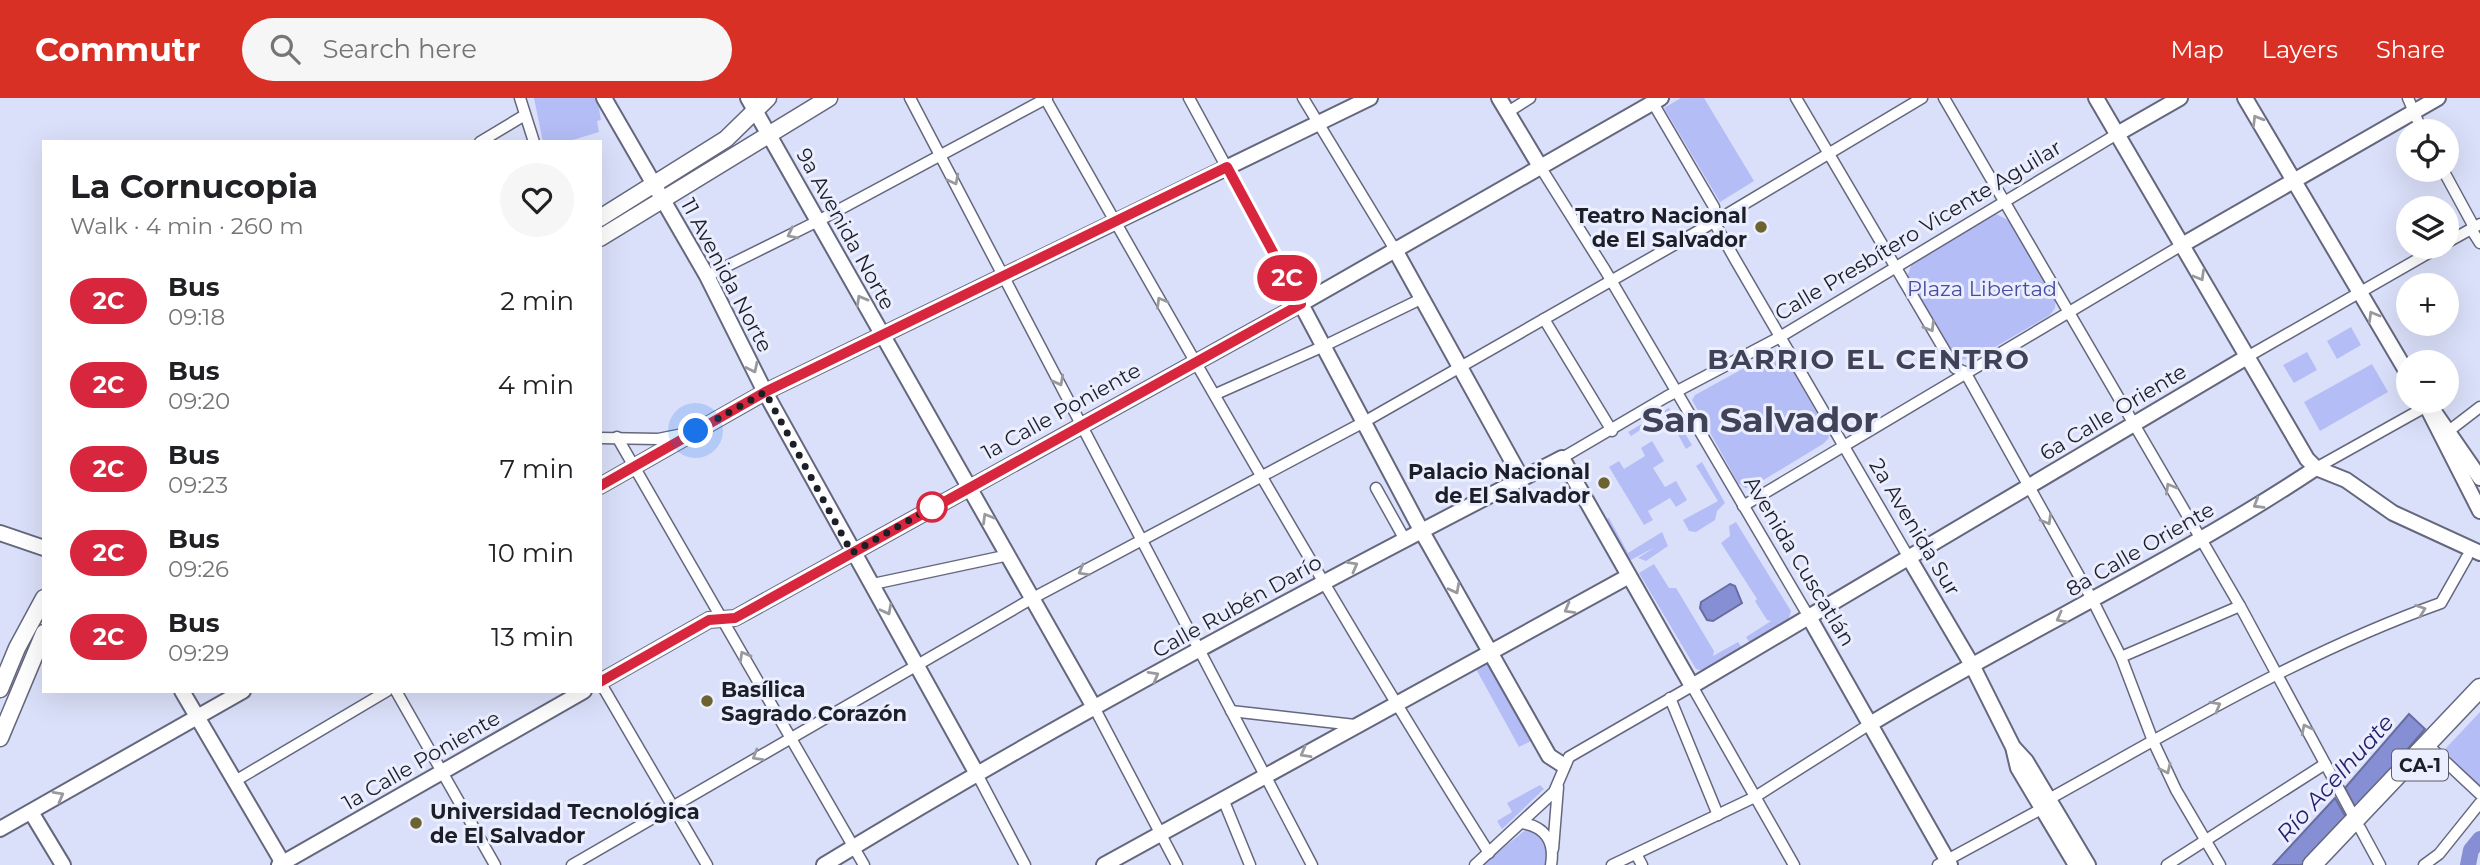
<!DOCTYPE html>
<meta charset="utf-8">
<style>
body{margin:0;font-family:Montserrat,sans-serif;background:#f6f6f6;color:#202124;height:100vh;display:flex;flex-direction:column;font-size:26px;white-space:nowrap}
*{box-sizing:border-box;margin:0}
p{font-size:23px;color:#757577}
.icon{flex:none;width:38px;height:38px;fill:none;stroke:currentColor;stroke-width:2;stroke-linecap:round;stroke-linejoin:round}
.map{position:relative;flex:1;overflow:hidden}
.details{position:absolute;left:42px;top:42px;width:560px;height:553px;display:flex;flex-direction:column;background:#fff;border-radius:0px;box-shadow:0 7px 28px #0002}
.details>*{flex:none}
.badge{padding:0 14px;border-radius:23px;font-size:24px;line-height:46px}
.buttons{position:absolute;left:2396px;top:21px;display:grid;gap:14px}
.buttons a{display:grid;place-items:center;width:63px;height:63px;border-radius:50%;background:#fff;box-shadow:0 7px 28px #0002;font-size:35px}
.you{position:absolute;width:35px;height:35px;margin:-18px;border:5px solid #fff;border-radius:50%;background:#1a73e8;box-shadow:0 0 0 10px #1a73e833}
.map>.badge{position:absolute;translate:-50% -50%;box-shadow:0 0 0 4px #fff}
.round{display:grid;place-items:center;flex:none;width:74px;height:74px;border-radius:37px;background:#f6f6f6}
.headline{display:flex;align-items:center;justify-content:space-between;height:119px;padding:0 28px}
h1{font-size:33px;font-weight:700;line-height:52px}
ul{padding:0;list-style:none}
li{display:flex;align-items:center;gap:21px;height:84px;padding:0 28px}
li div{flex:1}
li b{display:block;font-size:26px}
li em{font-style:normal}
li .badge{min-width:77px;font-weight:700;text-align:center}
header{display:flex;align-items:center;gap:42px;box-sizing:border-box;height:98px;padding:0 35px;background:#d93025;color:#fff}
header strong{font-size:33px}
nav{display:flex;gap:38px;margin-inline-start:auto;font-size:24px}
.search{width:490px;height:63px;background:#f6f6f6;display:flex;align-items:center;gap:18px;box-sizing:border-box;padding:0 24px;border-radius:38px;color:#757577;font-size:26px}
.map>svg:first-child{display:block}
.green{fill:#b5bdf7}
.water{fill:#878fd4;stroke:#676da0;stroke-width:2}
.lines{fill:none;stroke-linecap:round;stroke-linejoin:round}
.river{stroke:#878fd4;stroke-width:16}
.street-casing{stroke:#64677e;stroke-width:13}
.secondary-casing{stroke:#64677e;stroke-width:18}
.primary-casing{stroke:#64677e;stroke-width:19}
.highway-casing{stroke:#64677e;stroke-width:21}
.street{stroke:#fff;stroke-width:10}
.secondary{stroke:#fff;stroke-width:14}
.primary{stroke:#fff;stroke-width:16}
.highway{stroke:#fff;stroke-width:18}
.oneway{stroke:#999a9e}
.line-casing{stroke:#fff;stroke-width:16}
.line{stroke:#d7263d;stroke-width:10}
.walk{stroke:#1d1f28;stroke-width:7;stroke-dasharray:0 12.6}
.poi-dot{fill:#6d6330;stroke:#ebeefe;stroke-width:2.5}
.stop-dot{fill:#fff;stroke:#d7263d;stroke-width:3.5}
.labels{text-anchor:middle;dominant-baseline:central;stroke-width:6;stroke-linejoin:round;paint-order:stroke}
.shield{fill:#ebeefe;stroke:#5b5d68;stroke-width:2}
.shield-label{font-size:19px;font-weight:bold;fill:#1d1f28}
.poi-label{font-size:21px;font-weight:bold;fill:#1d1f28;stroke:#ebeefe;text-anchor:end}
.street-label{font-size:21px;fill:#1d1f28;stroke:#ebeefe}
.park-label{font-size:21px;fill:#494c9f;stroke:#ebeefe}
.water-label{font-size:23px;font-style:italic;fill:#221c6c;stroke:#ebeefe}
.district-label{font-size:28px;font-weight:bold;letter-spacing:2px;fill:#404358;stroke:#ebeefe}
.town-label{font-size:35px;font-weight:bold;fill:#404358;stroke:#ebeefe}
</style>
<header>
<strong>Commutr</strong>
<div class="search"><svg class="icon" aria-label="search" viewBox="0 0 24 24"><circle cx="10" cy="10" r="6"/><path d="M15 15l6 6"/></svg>Search here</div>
<nav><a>Map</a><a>Layers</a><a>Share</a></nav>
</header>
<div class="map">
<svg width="2480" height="767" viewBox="0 0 2480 767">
<rect width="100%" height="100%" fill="#dbe0fa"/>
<!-- green -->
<g class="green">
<polygon points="534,0 597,0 601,22 597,23 599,34 566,44 543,44"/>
<polygon points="1681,0 1704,0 1754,83 1720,104 1664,10"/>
<polygon points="1996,116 2012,124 2056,200 2055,210 2050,217 1973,262 1955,261 1907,179 1912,165"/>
<polygon points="2351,229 2361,247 2337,261 2327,243"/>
<polygon points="1777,252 1784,258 1828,334 1829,340 1823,346 1752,389 1745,390 1738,385 1692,302 1695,297"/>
<polygon points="2307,254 2317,272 2294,285 2283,267"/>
<polygon points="2372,266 2388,294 2320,333 2304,304"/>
<polygon points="1669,310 1692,347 1686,351 1666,315 1631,338 1628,334"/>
<polygon points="1652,343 1664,363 1653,370 1665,389 1676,383 1687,402 1676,409 1670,400 1648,413 1653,422 1644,427 1609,369 1619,363 1624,371 1645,358 1641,350"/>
<polygon points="1702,364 1725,405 1717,413 1715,422 1696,434 1689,433 1683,422 1718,403 1696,368"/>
<polygon points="1609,420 1628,455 1662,434 1668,448 1646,463 1638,460 1655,449 1629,463 1604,422"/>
<polygon points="1736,424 1791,513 1788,523 1750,545 1746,539 1771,523 1767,522 1755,503 1757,501 1721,445 1730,438 1729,428"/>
<polygon points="1654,466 1669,490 1676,490 1714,553 1713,558 1738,544 1742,550 1704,573 1696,571 1639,475"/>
<polygon points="1492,554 1539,639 1519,649 1471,562"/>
<polygon points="2480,614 2480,688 2446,655 2446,650"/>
<polygon points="1540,687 1544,691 1502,731 1497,723 1512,714 1507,705"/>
<path d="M1528,730C1546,737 1548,749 1545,767H1482Z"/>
</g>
<!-- water -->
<g class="water">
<polygon points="1730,486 1735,488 1742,505 1713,523 1707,522 1700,510 1701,504"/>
<polygon points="2409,616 2425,631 2356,711 2345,690"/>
<polygon points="2335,700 2347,721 2303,767 2273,767"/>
</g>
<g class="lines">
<!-- river -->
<polyline class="river" points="2468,767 2471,752 2480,741"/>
<!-- street casing -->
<g class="street-casing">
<g id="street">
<polyline points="520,0 534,44"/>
<polyline points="910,0 1312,767"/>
<path d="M1045,0C1189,254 1333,508 1489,755"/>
<polyline points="1189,0 1301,206"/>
<polyline points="1303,0 1394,150"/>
<polyline points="1796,0 1955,270 1965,274 2093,503 2121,559 2153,643 2176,692 2220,767"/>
<polyline points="1944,0 2240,508 2355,721"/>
<polyline points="2408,0 2422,33"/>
<polyline points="1653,5 1714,109 1714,124 1736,163 1909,460"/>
<polyline points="1508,14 1530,0"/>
<polyline points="480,44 525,17"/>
<polyline points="1541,70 1605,172 1809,519"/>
<polyline points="2443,72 2474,129"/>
<polyline points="2471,131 2480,145"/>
<polyline points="2446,145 2480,126"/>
<polyline points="707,178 818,123 1047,0"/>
<polyline points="1544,221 1612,333"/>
<polyline points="2247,259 2439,149"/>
<polyline points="1216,296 1324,248 1423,200"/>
<polyline points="2450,332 2480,309"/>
<polyline points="617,339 864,767"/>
<polyline points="600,340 658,341 683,336"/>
<polyline points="1562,360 1666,299 1780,239 2117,36"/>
<polyline points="2316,370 2427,308"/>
<polyline points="1376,390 1404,440"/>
<polyline points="1743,408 2182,147"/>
<polyline points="873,486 1009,457"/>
<polyline points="2121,559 2240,508"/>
<polyline points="600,584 707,767"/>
<polyline points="396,593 495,767"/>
<polyline points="1670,600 1718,717"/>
<polyline points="1095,611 1177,767"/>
<polyline points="1231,613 1355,627"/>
<polyline points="2433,652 2480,696"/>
<polyline points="977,676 1025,767"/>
<polyline points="235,683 387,593"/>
<polyline points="1223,701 1250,767"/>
<path d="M2049,701C2177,630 2303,554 2441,505L2467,459"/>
<path d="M1522,725C1546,729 1555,744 1551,767"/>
<polyline points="2360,730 2380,767"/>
<polyline points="1553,751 1558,689"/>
<polyline points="1636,756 1642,767"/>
<polyline points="572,767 1033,500 1364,324 1714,124 1922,0"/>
<polyline points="1475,767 1554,694 1569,659 1692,588 1794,767"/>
<polyline points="1612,767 1755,699 1870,626"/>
<polyline points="1938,767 2043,710"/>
<polyline points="2167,767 2325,666"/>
<polyline points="2424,767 2439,756 2480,705"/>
</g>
</g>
<!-- secondary casing -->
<g class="secondary-casing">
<g id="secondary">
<polyline points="604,0 707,178 765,294 977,676"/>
<polyline points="748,0 1095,611"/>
<polyline points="1499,0 1541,70"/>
<polyline points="2096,0 2307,361 2316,370 2346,382 2393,415 2480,455"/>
<polyline points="2245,0 2408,276"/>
<polyline points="2117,36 2180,0"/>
<polyline points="2182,147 2438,0"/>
<polyline points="1394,150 1522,381"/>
<polyline points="1301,206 1421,432 1549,658 1563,667"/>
<polyline points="2424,303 2480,413"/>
<polyline points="2433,312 2480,380"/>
<polyline points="600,388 765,294 1370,0"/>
<polyline points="0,435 44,450"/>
<polyline points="1909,460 1972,567 2013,649 2018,670 2076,767"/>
<polyline points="1809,519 1950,767"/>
<polyline points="600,584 709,522 735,520 1301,206 1661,0"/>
<polyline points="182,593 284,767"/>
<path d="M1870,626C2017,537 2173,465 2316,370"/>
<polyline points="2014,650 2026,663 2088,767"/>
<polyline points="31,714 63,767"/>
<polyline points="0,731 243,593"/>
<polyline points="279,767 584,593"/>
<path d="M824,767C1063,621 1312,489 1562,360L1692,588L2247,259"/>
<polyline points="1104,767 1629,478"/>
</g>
</g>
<!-- primary casing -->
<g class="primary-casing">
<g id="primary">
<polyline points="600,120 726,41 768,0"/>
<polyline points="600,140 829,0"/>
<polyline points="0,591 17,550 44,500"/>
<polyline points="0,640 44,535"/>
</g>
</g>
<!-- highway casing -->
<g class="highway-casing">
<polyline id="highway" points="2312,767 2480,590"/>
</g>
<!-- street -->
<use href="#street" class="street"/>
<!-- secondary -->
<use href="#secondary" class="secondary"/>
<!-- primary -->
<use href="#primary" class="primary"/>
<!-- highway -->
<use href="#highway" class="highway"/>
</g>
<!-- one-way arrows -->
<defs><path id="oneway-chevron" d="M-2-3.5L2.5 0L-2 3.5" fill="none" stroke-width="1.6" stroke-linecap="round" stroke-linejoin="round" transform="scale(1.75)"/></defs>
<g class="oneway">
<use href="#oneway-chevron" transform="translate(2257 22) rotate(-121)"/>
<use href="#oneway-chevron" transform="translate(954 82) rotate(63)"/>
<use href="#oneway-chevron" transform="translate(792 136) rotate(154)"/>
<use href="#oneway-chevron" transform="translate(2200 178) rotate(60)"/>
<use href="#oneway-chevron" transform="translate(861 202) rotate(-119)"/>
<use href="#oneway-chevron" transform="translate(1161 204) rotate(-120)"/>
<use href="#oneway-chevron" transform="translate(2373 218) rotate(-120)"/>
<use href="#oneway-chevron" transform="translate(1930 229) rotate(59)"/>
<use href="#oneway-chevron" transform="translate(753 270) rotate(64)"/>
<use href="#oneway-chevron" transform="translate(1059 283) rotate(62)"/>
<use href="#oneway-chevron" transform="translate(2170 390) rotate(-120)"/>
<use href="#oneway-chevron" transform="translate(2258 406) rotate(149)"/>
<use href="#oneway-chevron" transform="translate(987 420) rotate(-120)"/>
<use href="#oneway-chevron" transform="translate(2047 422) rotate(60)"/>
<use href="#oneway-chevron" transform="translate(1353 468) rotate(-29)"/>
<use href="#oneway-chevron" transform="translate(1083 473) rotate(151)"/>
<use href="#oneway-chevron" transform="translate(1455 491) rotate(62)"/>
<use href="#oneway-chevron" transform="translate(1569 511) rotate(151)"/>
<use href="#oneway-chevron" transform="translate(887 512) rotate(62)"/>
<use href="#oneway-chevron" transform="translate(2421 512) rotate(-20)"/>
<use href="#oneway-chevron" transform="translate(2061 520) rotate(152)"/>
<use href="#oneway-chevron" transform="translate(744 558) rotate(-119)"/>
<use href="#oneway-chevron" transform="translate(1154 578) rotate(-29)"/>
<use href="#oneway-chevron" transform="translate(2216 608) rotate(-29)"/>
<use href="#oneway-chevron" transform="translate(2306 631) rotate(-117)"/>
<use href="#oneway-chevron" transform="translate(1305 655) rotate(151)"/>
<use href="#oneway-chevron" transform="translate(757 658) rotate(150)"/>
<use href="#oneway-chevron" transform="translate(2166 671) rotate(65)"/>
<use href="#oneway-chevron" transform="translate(59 698) rotate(-29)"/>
</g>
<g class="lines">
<!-- line casing -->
<g class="line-casing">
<polyline id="line" points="600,388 765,294 1227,69 1301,206 735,520 709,522 600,584"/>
</g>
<!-- line -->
<use href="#line" class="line"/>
<!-- walk -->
<polyline class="walk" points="696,333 765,294 852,455 932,409"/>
</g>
<!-- markers -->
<g class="poi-dot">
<circle cx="1761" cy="129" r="7"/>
<circle cx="1604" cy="385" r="7"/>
<circle cx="707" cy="603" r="7"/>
<circle cx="416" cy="725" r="7"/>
</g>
<circle class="stop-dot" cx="932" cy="409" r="14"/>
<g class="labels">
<!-- shield labels -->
<rect class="shield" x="2392" y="651.5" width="56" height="31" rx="5"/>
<g class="shield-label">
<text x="2420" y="667">CA-1</text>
</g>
<!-- poi labels -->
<g class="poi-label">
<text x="1747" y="117">Teatro Nacional<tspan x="1747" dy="24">de El Salvador</tspan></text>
<text x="1590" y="373">Palacio Nacional<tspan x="1590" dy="24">de El Salvador</tspan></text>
<text x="721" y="591" text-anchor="start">Basílica<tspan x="721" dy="24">Sagrado Corazón</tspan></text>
<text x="430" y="713" text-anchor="start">Universidad Tecnológica<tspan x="430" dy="24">de El Salvador</tspan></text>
</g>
<!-- street labels -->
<g class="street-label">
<text transform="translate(846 131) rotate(61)">9a Avenida Norte</text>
<text transform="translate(1918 132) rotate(-31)">Calle Presbítero Vicente Aguilar</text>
<text transform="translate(727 177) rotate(62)">11 Avenida Norte</text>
<text transform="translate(1061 313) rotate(-29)">1a Calle Poniente</text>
<text transform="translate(2113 314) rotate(-31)">6a Calle Oriente</text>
<text transform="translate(1915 429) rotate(59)">2a Avenida Sur</text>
<text transform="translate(2140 451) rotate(-30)">8a Calle Oriente</text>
<text transform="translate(1800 463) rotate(59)">Avenida Cuscatlán</text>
<text transform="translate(1237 508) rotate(-29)">Calle Rubén Darío</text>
<text transform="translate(421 662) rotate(-30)">1a Calle Poniente</text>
</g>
<!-- park labels -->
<g class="park-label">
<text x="1982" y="190">Plaza Libertad</text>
</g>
<!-- water labels -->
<g class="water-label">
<text transform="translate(2335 680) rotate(-48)">Río Acelhuate</text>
</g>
<!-- district labels -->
<g class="district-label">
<text x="1869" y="261">BARRIO EL CENTRO</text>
</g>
<!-- town labels -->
<g class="town-label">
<text x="1760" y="321">San Salvador</text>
</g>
</g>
</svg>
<div class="buttons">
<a><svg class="icon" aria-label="locate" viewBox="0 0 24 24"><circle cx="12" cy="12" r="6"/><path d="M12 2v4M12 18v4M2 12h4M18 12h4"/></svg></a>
<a><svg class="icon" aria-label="layers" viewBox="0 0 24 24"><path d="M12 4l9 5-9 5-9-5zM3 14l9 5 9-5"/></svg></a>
<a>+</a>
<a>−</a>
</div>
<div class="you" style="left:696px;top:333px"></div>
<b class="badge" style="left:1287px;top:180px;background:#d7263d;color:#fff">2C</b>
<section class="details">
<div class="headline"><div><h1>La Cornucopia</h1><p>Walk · 4 min · 260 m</p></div><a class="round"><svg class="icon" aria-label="heart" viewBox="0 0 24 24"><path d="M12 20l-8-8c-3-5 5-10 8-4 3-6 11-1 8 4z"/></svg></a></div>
<ul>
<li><span class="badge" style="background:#d7263d;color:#fff">2C</span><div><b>Bus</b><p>09:18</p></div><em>2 min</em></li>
<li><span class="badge" style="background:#d7263d;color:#fff">2C</span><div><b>Bus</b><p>09:20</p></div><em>4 min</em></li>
<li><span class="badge" style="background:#d7263d;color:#fff">2C</span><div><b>Bus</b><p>09:23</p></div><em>7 min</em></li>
<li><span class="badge" style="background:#d7263d;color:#fff">2C</span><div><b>Bus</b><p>09:26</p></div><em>10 min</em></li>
<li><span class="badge" style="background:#d7263d;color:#fff">2C</span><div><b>Bus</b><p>09:29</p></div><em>13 min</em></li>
</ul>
</section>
</div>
